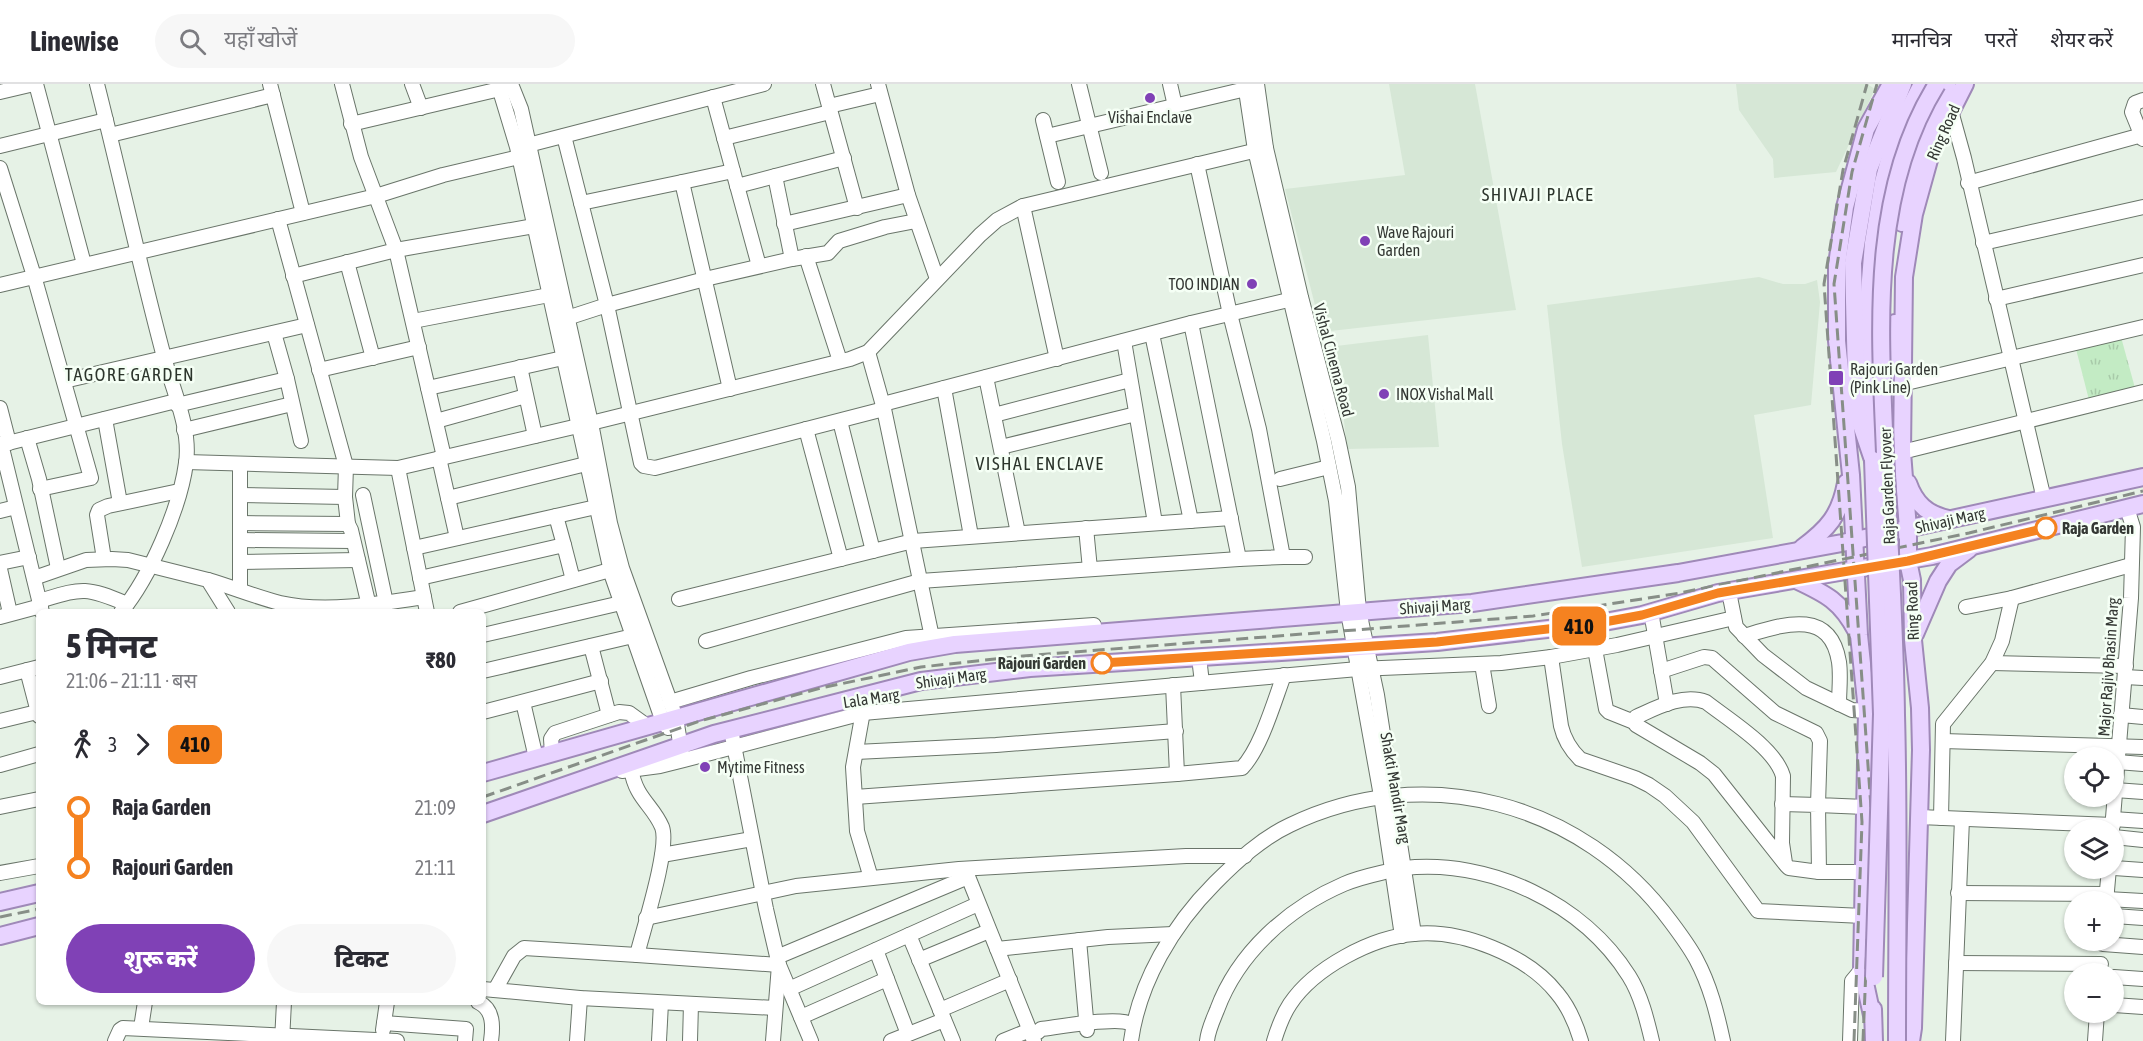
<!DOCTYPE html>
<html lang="hi">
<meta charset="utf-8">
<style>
body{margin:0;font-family:"Asap Condensed","Noto Sans Devanagari",sans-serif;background:#f7f7f7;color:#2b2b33;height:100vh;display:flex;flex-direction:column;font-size:22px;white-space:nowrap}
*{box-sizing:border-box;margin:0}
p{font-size:20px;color:#7c7c81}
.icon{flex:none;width:33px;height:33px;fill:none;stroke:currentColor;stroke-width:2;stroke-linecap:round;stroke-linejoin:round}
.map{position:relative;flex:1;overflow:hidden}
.sheet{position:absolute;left:36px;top:525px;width:450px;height:396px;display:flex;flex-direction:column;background:#fff;border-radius:9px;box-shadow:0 2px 4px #0004}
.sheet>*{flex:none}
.badge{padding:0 12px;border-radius:9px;font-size:21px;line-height:39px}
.fabs{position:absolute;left:2064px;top:663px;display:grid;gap:12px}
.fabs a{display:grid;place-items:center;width:60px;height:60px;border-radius:50%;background:#fff;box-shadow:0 2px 4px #0004;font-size:30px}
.map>.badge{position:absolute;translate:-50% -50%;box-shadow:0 0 0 3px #fff}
.legs{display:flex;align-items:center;gap:9px;height:66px;padding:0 30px;font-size:20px}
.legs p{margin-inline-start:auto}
.overview{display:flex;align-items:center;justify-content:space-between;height:102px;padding:0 30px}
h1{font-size:33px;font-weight:800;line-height:45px}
.cta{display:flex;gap:12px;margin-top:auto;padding:12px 30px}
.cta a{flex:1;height:69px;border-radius:36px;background:#8041b6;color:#fff;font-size:24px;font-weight:800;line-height:69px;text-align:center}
.cta a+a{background:#f7f7f7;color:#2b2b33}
ul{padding:0 30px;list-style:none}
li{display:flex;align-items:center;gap:21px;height:60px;font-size:22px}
li i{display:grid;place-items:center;width:9px;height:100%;margin:0 8px;background:currentColor}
li i::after{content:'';width:15px;height:15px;margin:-8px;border:4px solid;border-radius:50%;background:#fff}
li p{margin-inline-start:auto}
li:first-child i{background:linear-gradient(#0000 50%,currentColor 0)}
li:last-child i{background:linear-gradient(currentColor 50%,#0000 0)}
header{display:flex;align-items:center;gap:36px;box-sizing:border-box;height:84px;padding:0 30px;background:#fff;border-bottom:2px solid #e1e1e2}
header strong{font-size:28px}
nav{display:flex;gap:33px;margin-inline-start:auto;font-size:21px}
.search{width:420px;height:54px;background:#f7f7f7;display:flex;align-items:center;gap:15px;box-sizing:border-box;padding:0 21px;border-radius:33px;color:#7c7c81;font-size:22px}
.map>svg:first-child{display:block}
.built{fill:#d6e7d6}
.park{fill:url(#park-tufts)}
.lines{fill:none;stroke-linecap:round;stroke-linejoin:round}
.minor-casing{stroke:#6a756a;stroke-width:16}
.major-casing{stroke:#9f89b8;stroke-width:20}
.minor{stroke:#fff;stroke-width:14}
.major{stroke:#e8d3ff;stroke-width:16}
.rail{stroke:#878e87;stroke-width:3;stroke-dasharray:12 6;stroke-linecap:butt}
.major-bridge-casing{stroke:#9f89b8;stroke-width:20;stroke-linecap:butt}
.major-bridge{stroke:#e8d3ff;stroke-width:16}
.line-1-casing{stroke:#fff;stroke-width:14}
.line-1{stroke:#f58220;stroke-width:9}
.poi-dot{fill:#8041b6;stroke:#f5fff5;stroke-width:2}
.stop-1-dot{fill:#fff;stroke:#f58220;stroke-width:3}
.labels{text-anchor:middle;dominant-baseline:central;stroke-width:5;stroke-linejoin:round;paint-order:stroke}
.poi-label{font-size:16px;fill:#343834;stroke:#f5fff5;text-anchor:start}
.street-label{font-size:16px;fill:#343834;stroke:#f5fff5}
.stop-label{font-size:16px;font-weight:bold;fill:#343834;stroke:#f5fff5;text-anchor:start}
.neighbourhood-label{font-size:18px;letter-spacing:1.5px;fill:#2c352c;stroke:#f5fff5}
</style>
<header>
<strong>Linewise</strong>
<div class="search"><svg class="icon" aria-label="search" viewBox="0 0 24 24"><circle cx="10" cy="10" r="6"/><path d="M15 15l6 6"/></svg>यहाँ खोजें</div>
<nav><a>मानचित्र</a><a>परतें</a><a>शेयर करें</a></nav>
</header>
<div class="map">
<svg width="2143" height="957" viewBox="0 0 2143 957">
<defs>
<pattern id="park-tufts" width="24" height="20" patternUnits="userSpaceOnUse" patternTransform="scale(1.5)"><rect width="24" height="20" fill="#c3ebc4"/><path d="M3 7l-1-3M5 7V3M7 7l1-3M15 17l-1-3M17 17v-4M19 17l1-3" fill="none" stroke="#a8caa9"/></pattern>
</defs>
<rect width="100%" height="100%" fill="#e6f2e6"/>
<!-- built -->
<g class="built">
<polygon points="1389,0 1475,0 1516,226 1322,248 1285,105 1405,91"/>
<polygon points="1736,0 1867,0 1875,5 1836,88 1774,94 1773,75 1739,26"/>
<polygon points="1759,193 1783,200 1805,200 1817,196 1820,218 1811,321 1754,331 1773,454 1582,483 1562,360 1547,221"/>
<polygon points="1428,251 1439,363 1347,365 1336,262"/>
</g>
<!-- park -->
<polygon class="park" points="2121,253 2135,304 2089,316 2076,265"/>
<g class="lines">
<!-- minor casing -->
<g class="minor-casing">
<g id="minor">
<polyline points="36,0 84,180"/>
<path d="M97,0C120,91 140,183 164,273C173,307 191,344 186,379C180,424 150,493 121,528"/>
<polyline points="270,0 303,129"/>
<polyline points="342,0 361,73 396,166 444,373"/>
<polyline points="412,0 421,24"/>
<polyline points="498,0 517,63 612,492 663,638 668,644"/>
<polyline points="511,0 521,25 591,339 610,439 622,484 676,634 682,671"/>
<polyline points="823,0 857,124"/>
<polyline points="878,0 908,111 937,195"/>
<polyline points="1079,0 1101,89"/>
<polyline points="1170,0 1175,22"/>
<polyline points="1245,0 1255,66 1324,357 1336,417 1348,528 1381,712 1402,852"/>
<polyline points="1257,0 1266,64 1301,213 1338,355 1348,403 1359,527 1377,611 1414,850"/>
<polyline points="0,8 34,0"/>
<polyline points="713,13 733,87"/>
<polyline points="2143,16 2135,19 2132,28 2143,55"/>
<polyline points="829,22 880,10"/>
<polyline points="1951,27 1964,74 2044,415"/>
<polyline points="1043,36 1058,98"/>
<polyline points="351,40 500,5"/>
<polyline points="110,51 273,11"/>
<polyline points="564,52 607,221 641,379 644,382 655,384 884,325"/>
<polyline points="1047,52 1246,5"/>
<polyline points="724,54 830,28"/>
<polyline points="528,61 764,0"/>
<polyline points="0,62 106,36"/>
<polyline points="0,84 34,192 91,394 40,405"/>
<polyline points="775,92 792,175"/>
<polyline points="682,98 733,87 759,182"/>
<polyline points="1968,99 2142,51"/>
<polyline points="737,102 844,74"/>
<polyline points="581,119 682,98 730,305"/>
<polyline points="1023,122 1057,275"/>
<polyline points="278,135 346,382 345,413 348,440"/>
<polyline points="784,140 908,111"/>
<polyline points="1983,159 2143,123"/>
<polyline points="806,172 840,277"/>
<polyline points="347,178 373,274"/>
<polyline points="293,192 396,166 534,142"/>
<polyline points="0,201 376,112 443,91 519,73"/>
<polyline points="1996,215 2143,181"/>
<polyline points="567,234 607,221 705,195 792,175 828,169 839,157 885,143 916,137"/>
<polyline points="413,237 549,211"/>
<polyline points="1191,239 1239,475"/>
<polyline points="1152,250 1191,437"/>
<polyline points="1124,257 1155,439"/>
<polyline points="868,268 884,325 933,558"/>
<polyline points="520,283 535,352"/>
<polyline points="319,286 419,263"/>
<polyline points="986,293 1018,449"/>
<polyline points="287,295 301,357"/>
<polyline points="64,297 307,241"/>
<polyline points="1902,300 2143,243"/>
<polyline points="428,304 563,274"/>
<polyline points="944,304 971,452"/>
<polyline points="883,320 1191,239 1297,214"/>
<polyline points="177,321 287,295 274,249"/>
<polyline points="0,324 9,359"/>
<polyline points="994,331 1130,296"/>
<polyline points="105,335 120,419"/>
<polyline points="436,337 526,312"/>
<polyline points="840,337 873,467"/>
<polyline points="806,345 841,475"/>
<polyline points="184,346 292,320"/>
<polyline points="27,354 39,395 58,484"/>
<polyline points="1,360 42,528"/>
<polyline points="0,361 176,317"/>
<polyline points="1001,363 1136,330"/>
<polyline points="1902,368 2143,308"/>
<polyline points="439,374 457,454"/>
<polyline points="186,378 398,384 591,339 850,275 868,268 980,151 997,136 1023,122 1266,64"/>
<polyline points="240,380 240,506"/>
<polyline points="398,384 427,528"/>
<polyline points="1280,395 1329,383"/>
<polyline points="240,411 345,413"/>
<polyline points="363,411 386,519"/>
<polyline points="448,414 586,380"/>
<polyline points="0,427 16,423"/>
<polyline points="556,432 564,461"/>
<polyline points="240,439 348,440 351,446 369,522 367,528"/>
<polyline points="1086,444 1090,485"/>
<polyline points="240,456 353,457"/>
<polyline points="414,464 596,423"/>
<polyline points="1283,473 1305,473"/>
<polyline points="104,475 97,431 99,426 108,422 179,407"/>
<polyline points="240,478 358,476"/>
<polyline points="0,479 29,473"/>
<polyline points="0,485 10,529"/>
<polyline points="34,494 86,476 112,475 128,476 208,496 228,528"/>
<polyline points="420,494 564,461 573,496"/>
<path d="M208,496C232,503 256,513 280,519C324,529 379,520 424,513"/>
<polyline points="1729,508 1736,543 1763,571 1806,604 1852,626 1867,627"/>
<polyline points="679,515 913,457 1231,434"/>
<path d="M39,517C83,504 84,502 127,520"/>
<polyline points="1966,523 2012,514 2131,481"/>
<polyline points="460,528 610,486"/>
<polyline points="1651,528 1667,620"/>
<polyline points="0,533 41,522"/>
<polyline points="483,551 621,519"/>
<path d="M1744,552C1782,541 1830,523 1839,578C1841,592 1839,607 1839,620"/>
<polyline points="706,557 920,497 1239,475 1283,473 1259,345 1230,230 1197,80"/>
<polyline points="591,562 609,631"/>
<polyline points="1595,565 1606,625 1609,628 1634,638"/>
<polyline points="1199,573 1202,599"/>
<path d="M1551,573L1561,642C1564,655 1570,665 1580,675L1635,694L1649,701L1665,712L1693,738L1758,827L1863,832"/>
<polyline points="1992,579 2126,582"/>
<polyline points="1482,580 1489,622"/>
<polyline points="27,586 39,632"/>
<polyline points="483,587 633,552"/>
<polyline points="1661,587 1704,573 1712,574 1775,629 1816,649 1820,657 1818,721 1865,723"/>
<polyline points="0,593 39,583"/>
<polyline points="2125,593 2143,594"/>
<polyline points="523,618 536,674"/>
<polyline points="670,618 751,594 906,554 1094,541"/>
<polyline points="864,622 853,683 857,747 871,794"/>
<polyline points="483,628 601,597"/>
<polyline points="2121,631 2143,633"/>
<polyline points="0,637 37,628"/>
<polyline points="731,646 766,825 779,881 773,957"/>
<polyline points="1943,657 2143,663"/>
<polyline points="856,668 996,661 1176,647"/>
<polyline points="552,669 551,655 555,649 619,628 629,629 647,642"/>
<polyline points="2117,678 2143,680"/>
<polyline points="0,681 39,670"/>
<polyline points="622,687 660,682 684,676 863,629 1358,585 1501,579 1551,573 1617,561 1734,534"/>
<path d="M1177,690L1242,684C1261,664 1274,618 1284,591"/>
<polyline points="2115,706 2143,708"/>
<polyline points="855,713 1177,690 1173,601"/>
<polyline points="1782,720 1818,721 1819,788"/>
<polyline points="0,723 39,715"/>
<polyline points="1919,733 2113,741"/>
<polyline points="1941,734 1943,640 1992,579 2002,557 2012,514"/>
<polyline points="2113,735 2143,737"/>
<polyline points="2112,746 2131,514 2133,443 2127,424"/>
<polyline points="2114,753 2143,756"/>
<polyline points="662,771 752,755"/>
<path d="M1785,779L1782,759L1783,692C1775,664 1729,636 1706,618C1683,609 1656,624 1636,633L1634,636L1636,641L1700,679L1714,690L1786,781L1789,784L1819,788H1864"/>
<path d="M1404,784C1490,775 1583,819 1629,892C1641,911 1647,936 1652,957"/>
<polyline points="2114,784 2143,786"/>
<polyline points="965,785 1034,957"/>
<polyline points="0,789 39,782"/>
<polyline points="1958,809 2107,810"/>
<polyline points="2107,815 2143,817"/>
<polyline points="2106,818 2109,784"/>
<polyline points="2114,832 2143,834"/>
<polyline points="646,834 796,802 959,785 1186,772 1245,772"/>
<polyline points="909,851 978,820"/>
<polyline points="1079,856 1087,946"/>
<polyline points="2103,860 2143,863"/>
<polyline points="997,865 1108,853 1173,850"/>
<polyline points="876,866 908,950"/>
<polyline points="637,871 779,881 811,957"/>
<polyline points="777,873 968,793"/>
<polyline points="919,876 989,847"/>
<polyline points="1956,879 2101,880"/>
<polyline points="2114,893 2143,895"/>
<polyline points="483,905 580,914 775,924"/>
<polyline points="789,905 909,851 953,957"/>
<path d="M495,906L514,872L524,864L637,871C643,846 670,764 662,743C652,720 636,715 631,685"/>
<path d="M478,918C494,925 493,943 491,957"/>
<polyline points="2114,921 2143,923"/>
<polyline points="940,926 1010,896"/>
<polyline points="801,933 887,895"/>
<polyline points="384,939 466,945 465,957"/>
<polyline points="141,944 145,918"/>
<polyline points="383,946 387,918"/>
<path d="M1031,950L1038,948L1041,945C1058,943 1119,932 1131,940"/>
<polyline points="115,957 120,946 123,944 397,957"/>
<polyline points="282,957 284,918"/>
<polyline points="577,957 580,914"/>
<polyline points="659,957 661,919"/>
<polyline points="690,957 691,920"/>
<polyline points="891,957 944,936"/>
<polyline points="1003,957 1030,946"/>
<path d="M1131,957C1139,898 1173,841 1215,799C1237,777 1262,754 1290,741C1424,676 1583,718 1671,838C1680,850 1689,862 1696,875C1710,901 1717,929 1723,957"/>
<path d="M1207,957C1208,946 1213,936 1217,926C1238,869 1288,824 1344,800C1360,793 1377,790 1393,786"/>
<path d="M1274,957C1278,944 1282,932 1290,920C1314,884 1372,853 1414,850C1461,845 1527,871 1557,909C1568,922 1576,940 1581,957"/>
<polyline points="1850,957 1852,897 1862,885"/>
<polyline points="1953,957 1962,735"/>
<polyline points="2095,957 2097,928"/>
</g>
</g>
<!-- major casing -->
<g class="major-casing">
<g id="major">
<path d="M1902,139C1910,91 1926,48 1950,6"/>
<polyline points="1885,296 1895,239"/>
<polyline points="1872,358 1867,233 1873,159 1883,98 1896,50 1922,0"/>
<polyline points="1873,376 1857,329 1853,179 1869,85 1903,0"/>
<path d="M1908,399C1915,419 1927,431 1949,435"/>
<path d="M1802,464C1828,445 1840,431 1846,399"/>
<path d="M1796,496C1826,510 1841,517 1857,548"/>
<polyline points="1915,550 1938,497 1949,480 1969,465"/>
<polyline points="483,689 909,568 955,560 1472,519 1678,489 1842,459 2143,393"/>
<polyline points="483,730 714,650 921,597 1030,584 1437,558 1599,539 1642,531 1718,509 1932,472 2143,420"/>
<polyline points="0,818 39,809"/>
<polyline points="0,852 39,842"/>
<polyline points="1873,925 1874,957"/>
<polyline points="1873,936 1862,885 1867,627 1859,551 1851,391 1837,257 1837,181 1845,123 1866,45 1891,0"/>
<polyline points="1911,957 1913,944 1921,666 1920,624 1913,556 1912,496 1908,477 1908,445 1902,368 1904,193 1914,130 1932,65 1965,0"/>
</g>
</g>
<!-- minor -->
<use href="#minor" class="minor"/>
<!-- major -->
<use href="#major" class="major"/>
<!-- rail -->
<g class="rail">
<polyline points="483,713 700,637 821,604 921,583 1023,572 1533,532 1680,509 1969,449 2143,407"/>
<polyline points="0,833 39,825"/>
<polyline points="1854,957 1862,738 1824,200 1843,86 1867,0"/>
<polyline points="1863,957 1872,738 1834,200 1852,88 1877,0"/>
</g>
<!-- major-bridge casing -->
<g class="major-bridge-casing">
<g id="major-bridge">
<polyline points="1873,376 1882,630 1874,893"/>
<path d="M1897,957C1897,849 1899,740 1896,631C1895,544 1889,457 1885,369C1880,246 1869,109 1937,0"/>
</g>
</g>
<!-- major-bridge -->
<use href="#major-bridge" class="major-bridge"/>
</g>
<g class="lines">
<!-- line-1 casing -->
<g class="line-1-casing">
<polyline id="line-1" points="1102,579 1437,558 1599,539 1642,531 1718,509 1908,477 2046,444"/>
</g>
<!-- line-1 -->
<use href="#line-1" class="line-1"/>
</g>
<!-- markers -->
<g class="poi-dot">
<circle cx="1150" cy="14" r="6"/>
<circle cx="1365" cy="157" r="6"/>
<circle cx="1252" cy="200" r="6"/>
<rect x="1828" y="286" width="16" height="16" rx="3"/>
<circle cx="1384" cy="310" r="6"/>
<circle cx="705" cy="683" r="6"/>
</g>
<g class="stop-1-dot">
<circle cx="2046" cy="444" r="10"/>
<circle cx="1102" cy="579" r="10"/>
</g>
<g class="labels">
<!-- poi labels -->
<g class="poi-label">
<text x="1150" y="33" text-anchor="middle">Vishai Enclave</text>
<text x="1377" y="148">Wave Rajouri<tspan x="1377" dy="18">Garden</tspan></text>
<text x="1240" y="200" text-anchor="end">TOO INDIAN</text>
<text x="1850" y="285">Rajouri Garden<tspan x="1850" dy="18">(Pink Line)</tspan></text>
<text x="1396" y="310">INOX Vishal Mall</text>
<text x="717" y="683">Mytime Fitness</text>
</g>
<!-- street labels -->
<g class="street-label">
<text transform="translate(1943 48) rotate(-66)">Ring Road</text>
<text transform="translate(1334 276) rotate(75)">Vishal Cinema Road</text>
<text transform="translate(1887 402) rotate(-92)">Raja Garden Flyover</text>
<text transform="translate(1950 436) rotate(-13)">Shivaji Marg</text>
<text transform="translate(1435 522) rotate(-4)">Shivaji Marg</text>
<text transform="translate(1912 527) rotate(-92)">Ring Road</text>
<text transform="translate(2108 583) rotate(-86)">Major Rajiv Bhasin Marg</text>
<text transform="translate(951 594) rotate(-8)">Shivaji Marg</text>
<text transform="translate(871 614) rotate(-9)">Lala Marg</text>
<text transform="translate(1396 704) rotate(80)">Shakti Mandir Marg</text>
</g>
<!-- stop labels -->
<g class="stop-label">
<text x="2062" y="444">Raja Garden</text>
<text x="1086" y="579" text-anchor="end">Rajouri Garden</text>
</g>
<!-- neighbourhood labels -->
<g class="neighbourhood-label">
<text x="1538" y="110">SHIVAJI PLACE</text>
<text x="130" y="290">TAGORE GARDEN</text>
<text x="1040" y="379">VISHAL ENCLAVE</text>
</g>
</g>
</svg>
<div class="fabs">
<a><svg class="icon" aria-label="locate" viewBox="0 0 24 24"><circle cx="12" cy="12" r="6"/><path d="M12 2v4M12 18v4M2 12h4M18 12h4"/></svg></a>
<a><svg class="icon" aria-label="layers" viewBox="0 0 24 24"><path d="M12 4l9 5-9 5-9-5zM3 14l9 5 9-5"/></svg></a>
<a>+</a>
<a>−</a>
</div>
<b class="badge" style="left:1579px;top:542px;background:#f58220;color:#111">410</b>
<section class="sheet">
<div class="overview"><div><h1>5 मिनट</h1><p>21:06 – 21:11 · बस</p></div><b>₹80</b></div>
<div class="legs"><svg class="icon" aria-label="walk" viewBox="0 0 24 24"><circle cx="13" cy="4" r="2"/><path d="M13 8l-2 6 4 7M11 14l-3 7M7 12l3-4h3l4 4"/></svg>3<svg class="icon" aria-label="forward" viewBox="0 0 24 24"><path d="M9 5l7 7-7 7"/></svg><b class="badge" style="background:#f58220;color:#111">410</b></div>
<ul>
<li><i style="color:#f58220"></i><b>Raja Garden</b><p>21:09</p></li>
<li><i style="color:#f58220"></i><b>Rajouri Garden</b><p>21:11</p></li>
</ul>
<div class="cta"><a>शुरू करें</a><a>टिकट</a></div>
</section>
</div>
